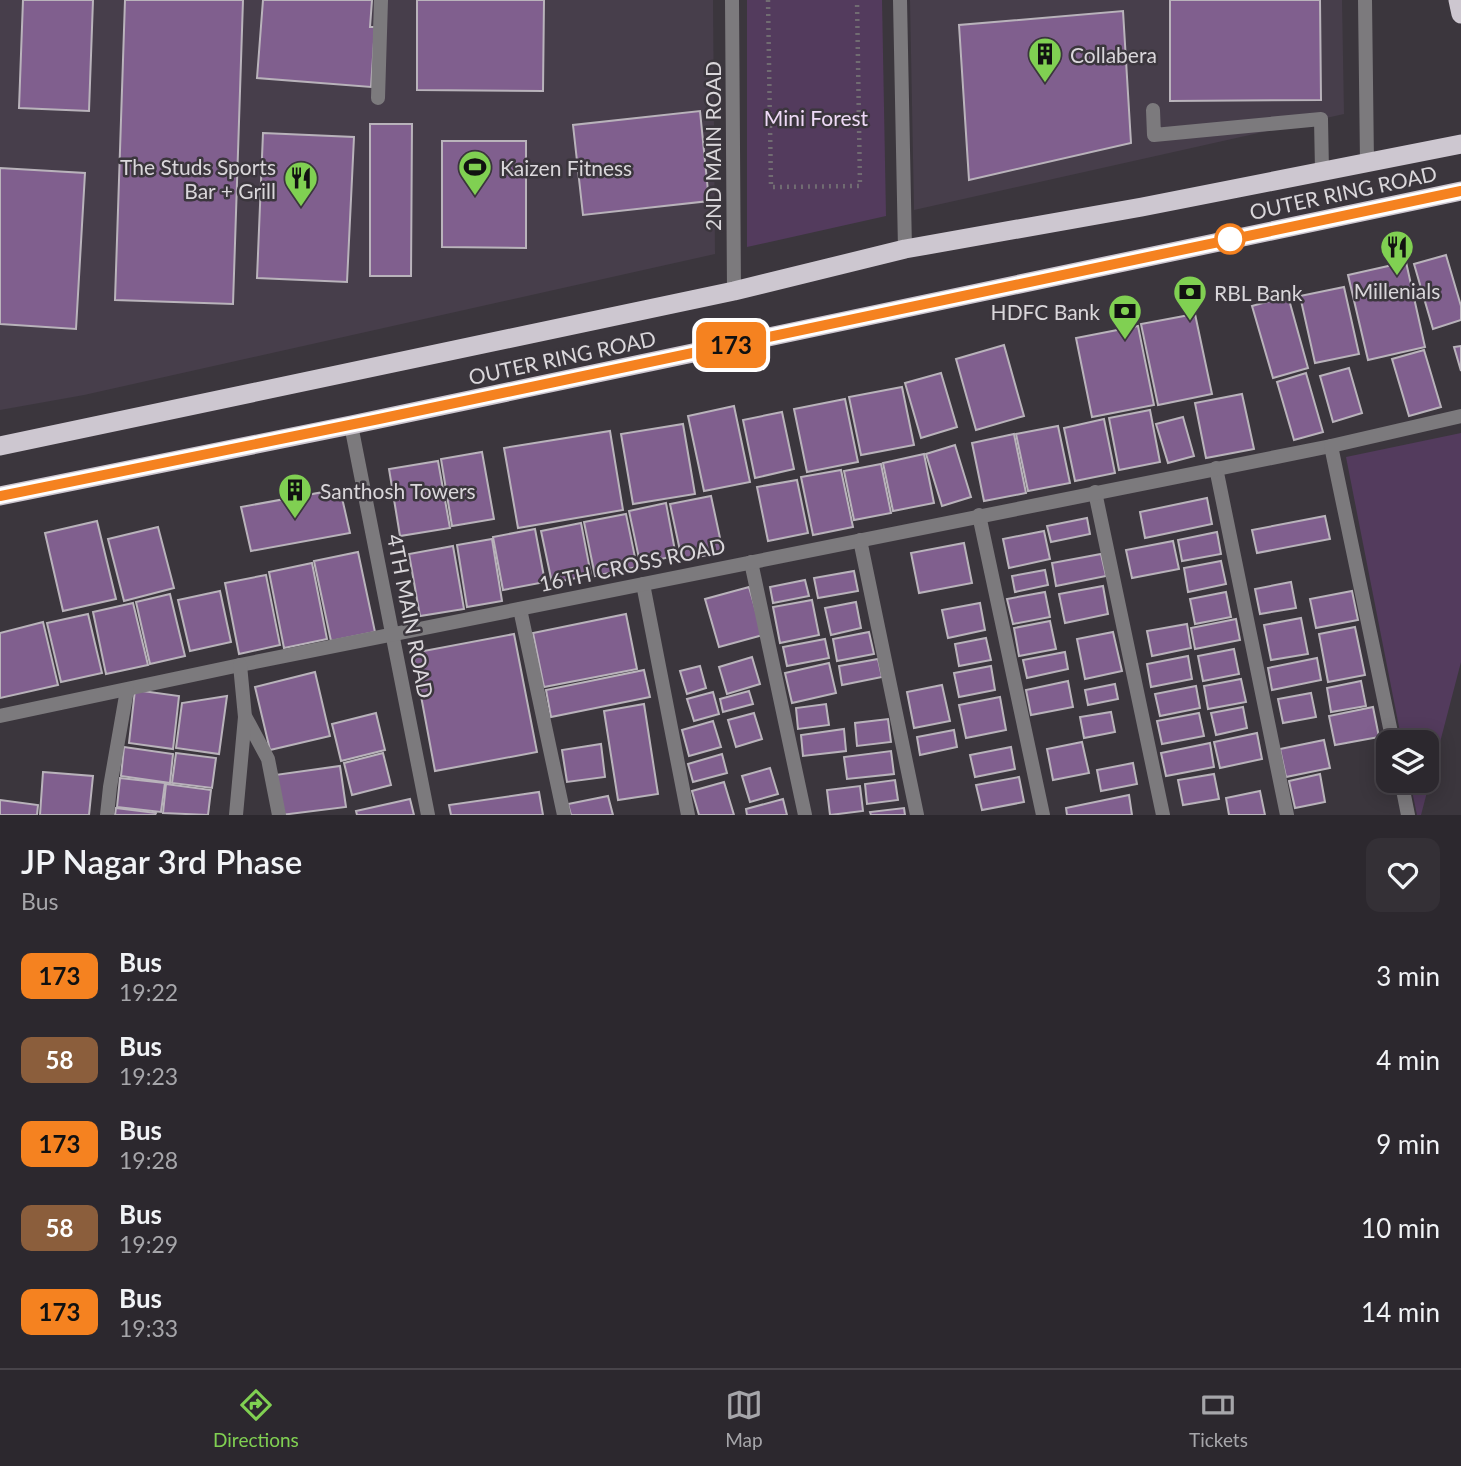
<!DOCTYPE html>
<style>
body{margin:0;font-family:Lato,sans-serif;background:#343036;color:#f1f3f6;height:100vh;display:flex;flex-direction:column;font-size:26px;white-space:nowrap}
*{box-sizing:border-box;margin:0}
p{font-size:23px;color:#a6a6aa}
.icon{flex:none;width:38px;height:38px;fill:none;stroke:currentColor;stroke-width:2;stroke-linecap:round;stroke-linejoin:round}
.map{position:relative;height:815px;overflow:hidden}
.sheet{display:flex;flex-direction:column;background:#2c282e;flex:1}
.sheet>*{flex:none}
.badge{padding:0 14px;border-radius:10px;font-size:24px;line-height:46px}
.fabs{position:absolute;left:1376px;top:730px;display:grid;gap:14px}
.fabs a{display:grid;place-items:center;width:63px;height:63px;border-radius:14px;background:#2c282e;box-shadow:0 4px 18px #0003,0 0 0 2px #48444a;font-size:35px}
.map>.badge{position:absolute;translate:-50% -50%;box-shadow:0 0 0 4px #fff}
.round{display:grid;place-items:center;flex:none;width:74px;height:74px;border-radius:14px;background:#343036}
.headline{display:flex;align-items:center;justify-content:space-between;height:119px;padding:0 21px}
h1{font-size:33px;font-weight:600;line-height:52px}
ul{padding:0;list-style:none}
li{display:flex;align-items:center;gap:21px;height:84px;padding:0 21px}
li div{flex:1}
li b{display:block;font-size:26px}
li em{font-style:normal}
li .badge{min-width:77px;font-weight:700;text-align:center}
.tab-bar{display:flex;justify-content:space-around;align-items:center;height:98px;border-top:2px solid #48444a;background:#2c282e;font-size:19px;color:#a6a6aa}
.tab-bar a{display:grid;justify-items:center;gap:4px}
.tab-bar .active{color:#80d052}
.map>svg:first-child{display:block}
.built{fill:#473e4b}
.green{fill:#533b5d}
.building{fill:#805f8e;stroke:#b9b3bb;stroke-width:2}
.lines{fill:none;stroke-linecap:round;stroke-linejoin:round}
.path{stroke:#716c72;stroke-width:4.5;stroke-dasharray:2 5;stroke-linecap:butt}
.service{stroke:#7c7a7d;stroke-width:14}
.minor{stroke:#7c7a7d;stroke-width:14}
.tertiary{stroke:#7c7a7d;stroke-width:14}
.trunk{stroke:#cdc7d0;stroke-width:19}
.line-casing{stroke:#fff;stroke-width:16}
.line{stroke:#f58220;stroke-width:10}
.stop-dot{fill:#fff;stroke:#f58220;stroke-width:3.5}
.labels{text-anchor:middle;dominant-baseline:central;stroke-width:5;stroke-linejoin:round;paint-order:stroke}
.poi-label{font-size:21px;fill:#dad7db;stroke:#3b363d;text-anchor:start}
.park-label{font-size:21px;fill:#eed9f6;stroke:#3b363d}
.street-label{font-size:21px;fill:#dad7db;stroke:#3b363d}
</style>
<div class="map">
<svg width="1461" height="815" viewBox="0 0 1461 815">
<rect width="100%" height="100%" fill="#3b363d"/>
<!-- built -->
<g class="built">
<polygon points="0,0 713,0 715,254 84,395 0,410"/>
<polygon points="910,0 1342,0 1344,114 914,210"/>
</g>
<!-- green -->
<g class="green">
<polygon points="747,0 882,0 886,216 747,247"/>
<polygon points="1461,433 1461,662 1421,815 1417,815 1410,781 1426,780 1426,742 1402,742 1346,457"/>
</g>
<!-- building -->
<g class="building">
<polygon points="23,0 93,0 89,111 19,108"/>
<polygon points="125,0 243,0 233,304 115,300"/>
<polygon points="263,0 372,0 370,27 375,27 371,87 257,78"/>
<polygon points="417,0 544,0 543,91 417,90"/>
<polygon points="1170,0 1320,0 1321,100 1170,101"/>
<polygon points="1123,11 1131,143 969,180 959,25"/>
<polygon points="700,111 709,201 583,215 573,125"/>
<polygon points="370,124 412,124 411,276 370,276"/>
<polygon points="263,133 354,137 347,282 257,278"/>
<polygon points="442,141 526,141 526,248 442,247"/>
<polygon points="0,168 85,173 76,329 0,324"/>
<polygon points="1446,255 1461,306 1461,320 1433,329 1414,264"/>
<polygon points="1406,262 1425,347 1368,360 1348,275"/>
<polygon points="1344,287 1359,354 1315,363 1300,296"/>
<polygon points="1288,296 1308,368 1273,378 1252,306"/>
<polygon points="1195,314 1212,394 1158,405 1141,324"/>
<polygon points="1138,326 1154,405 1092,417 1076,338"/>
<polygon points="1004,345 1024,416 976,430 956,359"/>
<polygon points="1461,346 1461,371 1454,347"/>
<polygon points="1424,350 1441,407 1409,416 1392,359"/>
<polygon points="1349,368 1362,413 1333,422 1320,376"/>
<polygon points="941,373 957,427 921,438 905,383"/>
<polygon points="1306,373 1323,432 1294,440 1277,382"/>
<polygon points="902,387 914,445 861,455 849,397"/>
<polygon points="1242,394 1254,449 1206,458 1195,403"/>
<polygon points="845,399 858,462 807,472 794,409"/>
<polygon points="734,406 750,482 704,491 688,416"/>
<polygon points="1150,410 1160,462 1119,470 1109,418"/>
<polygon points="782,412 794,469 755,478 743,420"/>
<polygon points="1183,417 1194,456 1168,463 1156,424"/>
<polygon points="1104,419 1115,473 1075,481 1064,428"/>
<polygon points="683,424 695,494 633,504 621,434"/>
<polygon points="1058,426 1070,483 1028,491 1016,434"/>
<polygon points="610,431 623,510 518,528 504,448"/>
<polygon points="1014,434 1026,493 984,501 972,443"/>
<polygon points="955,445 971,497 942,506 926,454"/>
<polygon points="482,452 494,519 452,526 441,459"/>
<polygon points="924,454 934,503 893,511 883,463"/>
<polygon points="438,461 450,528 400,536 389,469"/>
<polygon points="881,464 891,513 854,520 844,471"/>
<polygon points="841,470 853,527 813,535 801,477"/>
<polygon points="797,480 808,533 768,541 757,487"/>
<polygon points="340,489 350,533 251,551 241,507"/>
<polygon points="711,496 723,552 682,560 670,504"/>
<polygon points="1207,498 1212,524 1145,538 1140,512"/>
<polygon points="666,503 676,556 640,563 629,511"/>
<polygon points="626,514 637,567 595,576 584,522"/>
<polygon points="1325,516 1330,539 1257,553 1252,530"/>
<polygon points="1087,518 1090,534 1051,542 1047,526"/>
<polygon points="97,521 116,599 63,611 45,533"/>
<polygon points="581,523 591,575 552,583 541,531"/>
<polygon points="158,527 174,588 124,601 108,539"/>
<polygon points="535,529 545,582 503,590 493,537"/>
<polygon points="1044,531 1050,559 1009,568 1003,539"/>
<polygon points="1217,532 1221,554 1182,561 1178,540"/>
<polygon points="492,539 502,601 467,607 457,545"/>
<polygon points="1173,541 1179,569 1132,578 1126,550"/>
<polygon points="964,543 972,583 919,593 911,553"/>
<polygon points="453,546 464,609 420,616 409,554"/>
<polygon points="358,552 375,632 331,641 314,561"/>
<polygon points="1101,554 1106,576 1056,586 1052,563"/>
<polygon points="1221,561 1226,584 1188,592 1184,568"/>
<polygon points="312,563 327,639 284,648 269,572"/>
<polygon points="1045,570 1048,585 1015,592 1012,576"/>
<polygon points="854,571 858,591 818,598 814,578"/>
<polygon points="266,575 280,645 239,654 225,583"/>
<polygon points="805,580 809,596 773,603 770,587"/>
<polygon points="1291,582 1296,608 1260,614 1255,589"/>
<polygon points="1103,586 1108,614 1065,623 1059,594"/>
<polygon points="749,587 763,635 719,647 705,599"/>
<polygon points="220,591 231,642 190,651 178,600"/>
<polygon points="1352,591 1358,620 1316,628 1310,599"/>
<polygon points="1045,592 1050,617 1013,624 1007,599"/>
<polygon points="1226,592 1231,617 1195,624 1190,599"/>
<polygon points="170,594 185,656 150,664 136,602"/>
<polygon points="812,600 819,635 780,643 773,607"/>
<polygon points="856,602 861,628 831,635 825,608"/>
<polygon points="133,603 148,665 106,674 93,612"/>
<polygon points="980,603 985,630 948,638 942,610"/>
<polygon points="88,614 102,673 61,682 47,623"/>
<polygon points="626,614 637,669 544,687 533,633"/>
<polygon points="1301,618 1308,654 1271,660 1264,625"/>
<polygon points="1236,619 1240,640 1195,649 1191,628"/>
<polygon points="1050,621 1056,649 1019,656 1014,628"/>
<polygon points="43,622 58,685 0,698 0,633"/>
<polygon points="1187,624 1191,648 1152,656 1147,631"/>
<polygon points="1355,627 1365,675 1328,682 1319,634"/>
<polygon points="869,632 874,654 837,661 833,639"/>
<polygon points="1113,632 1122,671 1085,679 1077,639"/>
<polygon points="514,634 537,752 435,771 413,653"/>
<polygon points="986,638 991,660 959,666 955,644"/>
<polygon points="825,639 829,658 787,666 783,647"/>
<polygon points="1234,649 1239,674 1203,681 1198,656"/>
<polygon points="1065,652 1068,669 1027,678 1023,660"/>
<polygon points="1188,656 1192,679 1151,687 1147,664"/>
<polygon points="752,657 760,684 727,694 719,667"/>
<polygon points="1317,658 1321,680 1272,690 1268,668"/>
<polygon points="878,659 882,677 842,685 839,666"/>
<polygon points="829,663 836,693 792,703 785,673"/>
<polygon points="700,666 706,688 687,694 680,671"/>
<polygon points="991,666 995,690 959,697 954,673"/>
<polygon points="644,670 650,697 551,717 546,690"/>
<polygon points="315,672 330,736 270,750 255,687"/>
<polygon points="1241,679 1246,702 1208,709 1204,686"/>
<polygon points="1068,681 1073,707 1031,715 1026,690"/>
<polygon points="1361,681 1366,706 1331,712 1327,688"/>
<polygon points="1115,684 1118,699 1088,705 1085,690"/>
<polygon points="942,685 950,721 914,728 907,692"/>
<polygon points="1196,686 1200,708 1160,716 1155,694"/>
<polygon points="135,690 179,696 173,749 129,743"/>
<polygon points="749,691 753,704 723,712 720,699"/>
<polygon points="713,692 719,714 694,721 687,699"/>
<polygon points="1311,693 1316,717 1283,723 1278,699"/>
<polygon points="227,696 219,754 176,748 182,703"/>
<polygon points="1000,697 1006,730 966,738 959,705"/>
<polygon points="644,704 658,794 618,800 604,711"/>
<polygon points="826,704 829,725 798,729 796,708"/>
<polygon points="1243,707 1247,728 1216,735 1211,713"/>
<polygon points="1373,707 1379,737 1335,745 1329,716"/>
<polygon points="1111,712 1115,732 1084,738 1080,717"/>
<polygon points="376,713 385,750 341,761 332,724"/>
<polygon points="754,713 762,739 736,747 728,720"/>
<polygon points="1199,713 1204,736 1162,744 1157,721"/>
<polygon points="888,719 891,742 857,746 855,723"/>
<polygon points="713,721 721,747 689,756 682,730"/>
<polygon points="844,729 846,751 803,756 801,735"/>
<polygon points="954,730 957,747 920,755 917,737"/>
<polygon points="1257,733 1262,759 1220,768 1214,742"/>
<polygon points="1324,740 1330,768 1286,777 1280,749"/>
<polygon points="1082,742 1089,773 1053,780 1047,749"/>
<polygon points="1210,743 1214,767 1166,776 1161,753"/>
<polygon points="601,744 605,777 567,782 562,750"/>
<polygon points="124,747 173,754 170,783 121,776"/>
<polygon points="1011,747 1015,769 975,777 970,755"/>
<polygon points="891,751 894,774 847,779 844,757"/>
<polygon points="176,753 216,758 212,788 172,783"/>
<polygon points="383,753 391,785 352,795 344,763"/>
<polygon points="722,754 727,773 693,782 688,764"/>
<polygon points="1133,763 1137,784 1101,791 1097,770"/>
<polygon points="340,766 346,807 281,815 275,775"/>
<polygon points="770,768 778,794 750,802 742,776"/>
<polygon points="43,772 93,776 89,815 40,815"/>
<polygon points="1214,774 1219,799 1183,805 1178,780"/>
<polygon points="1320,774 1325,802 1295,808 1289,781"/>
<polygon points="1019,777 1024,802 982,810 976,785"/>
<polygon points="120,778 165,783 161,812 117,807"/>
<polygon points="895,780 898,800 867,804 865,784"/>
<polygon points="724,782 734,815 699,815 692,791"/>
<polygon points="166,784 211,790 208,815 163,813"/>
<polygon points="860,786 863,811 830,815 827,790"/>
<polygon points="1260,791 1265,815 1229,815 1226,798"/>
<polygon points="539,792 543,815 451,815 449,805"/>
<polygon points="1129,795 1132,815 1067,815 1066,808"/>
<polygon points="608,796 613,815 571,815 568,804"/>
<polygon points="410,799 414,815 357,815 356,811"/>
<polygon points="783,799 787,815 747,815 746,809"/>
<polygon points="0,800 38,805 37,815 0,815"/>
<polygon points="116,808 156,813 155,815 115,815"/>
<polygon points="904,808 905,815 871,815 870,812"/>
</g>
<g class="lines">
<!-- path -->
<polyline class="path" points="768,0 771,187 860,186 857,0"/>
<!-- service -->
<polyline class="service" points="1153,110 1154,135 1321,119 1322,171"/>
<!-- minor -->
<g class="minor">
<polyline points="732,0 734,291"/>
<polyline points="900,0 905,249"/>
<polyline points="378,98 381,0"/>
<polyline points="351,425 428,815"/>
<polyline points="1216,468 1287,815"/>
<polyline points="1095,492 1163,815"/>
<polyline points="979,515 1043,815"/>
<polyline points="860,540 917,815"/>
<polyline points="751,562 805,815"/>
<polyline points="643,584 688,815"/>
<polyline points="520,609 564,815"/>
<polyline points="0,716 240,665 1331,446"/>
<polyline points="246,718 268,759 279,815"/>
<polyline points="1393,742 1331,446 1461,416"/>
<polyline points="1401,780 1408,815"/>
<polyline points="107,815 110,787 127,690"/>
<polyline points="236,815 245,717 240,665"/>
</g>
<!-- tertiary -->
<polyline class="tertiary" points="1365,0 1367,163"/>
<!-- trunk -->
<g class="trunk">
<polyline points="1458,0 1461,14"/>
<polyline points="0,446 734,291 905,249 1142,207 1461,144"/>
<polyline points="0,496 351,425 1461,191"/>
</g>
</g>
<g class="lines">
<!-- line casing -->
<g class="line-casing">
<polyline id="line" points="0,496 379,419 1461,191"/>
</g>
<!-- line -->
<use href="#line" class="line"/>
</g>
<!-- icons -->
<defs>
<g id="building-pin" transform="scale(1.75)"><path d="M0 17L-7.5 6A9.5 9.5 0 1 1 7.5 6Z" fill="#80d052" stroke="#3b363d"/><path d="M-4-6H4V6H1V3H-1V6H-4ZM-2.5-4.3h1.7v1.8h-1.7ZM.8-4.3h1.7v1.8H.8ZM-2.5-1h1.7V.8h-1.7ZM.8-1h1.7V.8H.8Z" fill="#111"/></g>
<g id="stadium-pin" transform="scale(1.75)"><path d="M0 17L-7.5 6A9.5 9.5 0 1 1 7.5 6Z" fill="#80d052" stroke="#3b363d"/><path d="M0-5a6.5 5 0 1 0 0 10a6.5 5 0 1 0 0-10ZM-3.5-1.8h7v3.6h-7Z" fill="#111"/></g>
<g id="restaurant-pin" transform="scale(1.75)"><path d="M0 17L-7.5 6A9.5 9.5 0 1 1 7.5 6Z" fill="#80d052" stroke="#3b363d"/><path d="M-5-6h1v4h1v-4h1v4h1v-4h1v5L-1.5 .5V6h-2V.5L-5-1ZM5-6V6H3V1.5H1.5Q1.5-4 5-6Z" fill="#111"/></g>
<g id="bank-pin" transform="scale(1.75)"><path d="M0 17L-7.5 6A9.5 9.5 0 1 1 7.5 6Z" fill="#80d052" stroke="#3b363d"/><path d="M-6-4H6V4H-6ZM0-2.3a2.3 2.3 0 1 0 0 4.6a2.3 2.3 0 1 0 0-4.6Z" fill="#111"/></g>
</defs>
<g fill-rule="evenodd">
<use href="#building-pin" x="1045" y="54"/>
<use href="#stadium-pin" x="475" y="167"/>
<use href="#restaurant-pin" x="301" y="178"/>
<use href="#restaurant-pin" x="1397" y="247"/>
<use href="#bank-pin" x="1190" y="292"/>
<use href="#bank-pin" x="1125" y="311"/>
<use href="#building-pin" x="295" y="490"/>
</g>
<!-- markers -->
<circle class="stop-dot" cx="1230" cy="239" r="14"/>
<g class="labels">
<!-- poi labels -->
<g class="poi-label">
<text x="1070" y="54">Collabera</text>
<text x="276" y="166" text-anchor="end">The Studs Sports<tspan x="276" dy="24">Bar + Grill</tspan></text>
<text x="500" y="167">Kaizen Fitness</text>
<text x="1397" y="290" text-anchor="middle">Millenials</text>
<text x="1214" y="292">RBL Bank</text>
<text x="1100" y="311" text-anchor="end">HDFC Bank</text>
<text x="320" y="490">Santhosh Towers</text>
</g>
<!-- park labels -->
<g class="park-label">
<text x="816" y="117">Mini Forest</text>
</g>
<!-- street labels -->
<g class="street-label">
<text transform="translate(712 146) rotate(-90)">2ND MAIN ROAD</text>
<text transform="translate(1343 192) rotate(-12)">OUTER RING ROAD</text>
<text transform="translate(562 357) rotate(-12)">OUTER RING ROAD</text>
<text transform="translate(632 564) rotate(-12)">16TH CROSS ROAD</text>
<text transform="translate(411 616) rotate(79)">4TH MAIN ROAD</text>
</g>
</g>
</svg>
<div class="fabs">
<a><svg class="icon" aria-label="layers" viewBox="0 0 24 24"><path d="M12 4l9 5-9 5-9-5zM3 14l9 5 9-5"/></svg></a>
</div>
<b class="badge" style="left:731px;top:345px;background:#f58220;color:#111">173</b>
</div>
<section class="sheet">
<div class="headline"><div><h1>JP Nagar 3rd Phase</h1><p>Bus</p></div><a class="round"><svg class="icon" aria-label="heart" viewBox="0 0 24 24"><path d="M12 20l-8-8c-3-5 5-10 8-4 3-6 11-1 8 4z"/></svg></a></div>
<ul>
<li><span class="badge" style="background:#f58220;color:#111">173</span><div><b>Bus</b><p>19:22</p></div><em>3 min</em></li>
<li><span class="badge" style="background:#8b5e3c;color:#fff">58</span><div><b>Bus</b><p>19:23</p></div><em>4 min</em></li>
<li><span class="badge" style="background:#f58220;color:#111">173</span><div><b>Bus</b><p>19:28</p></div><em>9 min</em></li>
<li><span class="badge" style="background:#8b5e3c;color:#fff">58</span><div><b>Bus</b><p>19:29</p></div><em>10 min</em></li>
<li><span class="badge" style="background:#f58220;color:#111">173</span><div><b>Bus</b><p>19:33</p></div><em>14 min</em></li>
</ul>
</section>
<nav class="tab-bar">
<a class="active"><svg class="icon" aria-label="directions" viewBox="0 0 24 24"><path d="M12 3l9 9-9 9-9-9zM9 14v-3h6M13 9l2 2-2 2"/></svg>Directions</a>
<a><svg class="icon" aria-label="map" viewBox="0 0 24 24"><path d="M3 6l6-2 6 2 6-2v14l-6 2-6-2-6 2zM9 4v14M15 6v14"/></svg>Map</a>
<a><svg class="icon" aria-label="tickets" viewBox="0 0 24 24"><path d="M3 7h18v10H3zM15 7v10"/></svg>Tickets</a>
</nav>
